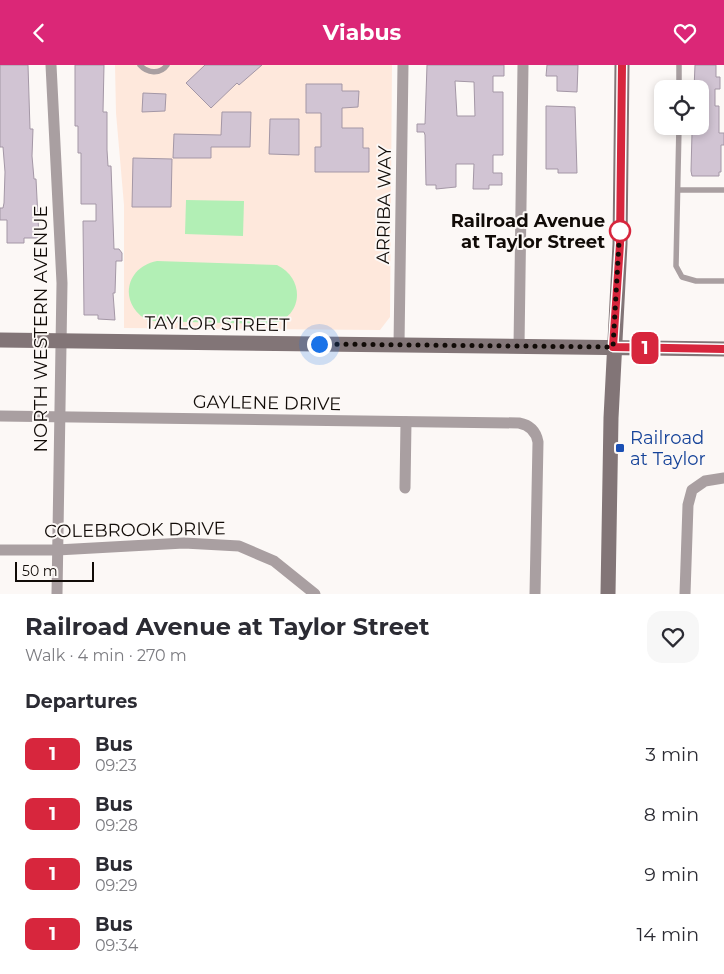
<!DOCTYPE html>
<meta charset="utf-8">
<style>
body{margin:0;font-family:Montserrat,sans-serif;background:#f7f7f7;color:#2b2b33;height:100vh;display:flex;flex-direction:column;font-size:19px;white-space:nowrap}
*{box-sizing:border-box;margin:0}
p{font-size:16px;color:#7c7c81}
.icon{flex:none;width:28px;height:28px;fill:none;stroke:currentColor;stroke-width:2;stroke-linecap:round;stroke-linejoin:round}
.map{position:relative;height:529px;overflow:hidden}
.details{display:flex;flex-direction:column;background:#fff;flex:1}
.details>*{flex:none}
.badge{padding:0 10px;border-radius:8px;font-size:18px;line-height:32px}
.buttons{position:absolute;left:654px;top:15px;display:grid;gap:10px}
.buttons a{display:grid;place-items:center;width:55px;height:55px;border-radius:10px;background:#fff;box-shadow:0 2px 8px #0003;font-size:25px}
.scale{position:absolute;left:15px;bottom:12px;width:79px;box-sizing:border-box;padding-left:5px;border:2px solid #110b07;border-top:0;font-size:14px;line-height:18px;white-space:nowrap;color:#110b07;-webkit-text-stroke:4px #fcf8f6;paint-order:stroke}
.you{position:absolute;width:25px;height:25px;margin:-12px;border:4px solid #fff;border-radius:50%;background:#1a73e8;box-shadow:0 0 0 8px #1a73e833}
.map>.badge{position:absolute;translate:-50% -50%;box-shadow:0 0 0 2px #fff}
h2{padding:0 25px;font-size:19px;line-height:45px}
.round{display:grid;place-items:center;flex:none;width:52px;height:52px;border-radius:15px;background:#f7f7f7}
.head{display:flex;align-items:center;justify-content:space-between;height:85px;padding:0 25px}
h1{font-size:24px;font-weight:700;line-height:38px}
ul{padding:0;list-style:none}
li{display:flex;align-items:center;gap:15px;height:60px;padding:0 25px}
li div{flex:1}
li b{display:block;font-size:19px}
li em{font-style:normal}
li .badge{min-width:55px;font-weight:700;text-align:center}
header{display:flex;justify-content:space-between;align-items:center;height:65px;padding:0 25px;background:#db2777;color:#fff;font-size:22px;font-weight:700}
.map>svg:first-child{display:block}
.built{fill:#fee8dc}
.green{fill:#b2efb5}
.building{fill:#d1c4d3;stroke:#a497a6;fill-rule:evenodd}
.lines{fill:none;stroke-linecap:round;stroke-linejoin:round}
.lane{stroke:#a99fa1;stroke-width:5.5}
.street{stroke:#a99fa1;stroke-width:11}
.secondary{stroke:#827577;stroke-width:15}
.line-casing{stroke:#fff;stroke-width:11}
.line{stroke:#d7263d;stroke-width:8}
.walk{stroke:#110b07;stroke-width:5;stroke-dasharray:0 9}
.stop-dot{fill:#fff;stroke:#d7263d;stroke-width:2.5}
.transit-dot{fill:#1a4fb4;stroke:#fcf8f6;stroke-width:2}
.labels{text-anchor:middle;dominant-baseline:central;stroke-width:4;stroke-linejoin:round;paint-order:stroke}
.street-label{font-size:18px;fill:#110b07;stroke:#fcf8f6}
.stop-label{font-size:18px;font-weight:bold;fill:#110b07;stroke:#fcf8f6;text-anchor:end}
.transit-label{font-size:18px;fill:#164399;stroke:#fcf8f6;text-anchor:start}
</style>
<header><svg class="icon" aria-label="back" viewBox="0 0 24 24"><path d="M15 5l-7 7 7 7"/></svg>Viabus<svg class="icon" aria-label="heart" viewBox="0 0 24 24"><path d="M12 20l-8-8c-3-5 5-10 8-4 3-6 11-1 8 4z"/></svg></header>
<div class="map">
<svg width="724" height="529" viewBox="0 0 724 529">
<rect width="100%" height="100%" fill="#fcf8f6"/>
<!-- built -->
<polygon class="built" points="115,0 392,0 390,252 380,265 124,263 124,140 116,48"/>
<!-- green -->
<g class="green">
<polygon points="186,135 244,136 243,171 185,169"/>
<path d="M157,196L277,200C306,214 303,253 271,259L149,256C119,241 123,203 157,196Z"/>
</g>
<!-- building -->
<g class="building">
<polygon points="0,0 28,0 30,64 33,64 32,91 34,114 36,114 39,173 24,173 24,178 7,178 7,155 0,155 0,143 3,143 4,138 5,107 3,82 0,82"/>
<polygon points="75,0 104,0 103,47 107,47 107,85 108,101 111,101 114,184 119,184 122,188 122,196 116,196 115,228 113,228 115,255 98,254 98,250 84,250 83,156 96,156 96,139 81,139 81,88 78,88 78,61 75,61"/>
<polygon points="205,0 262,0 239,20 237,18 211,43 186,18"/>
<path d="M427,0H504V11H493V27H503V90H493V108H502V120H489V124H473L474,99H456V122L436,124V120H426L425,70L424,67H417V59H425ZM455,16L474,17L475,51H457Z"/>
<polygon points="547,0 578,0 577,27 557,26 557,11 546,11"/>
<polygon points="695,0 716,0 716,12 720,12 720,24 715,24 715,41 719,41 719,68 724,68 724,80 721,80 721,107 719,107 719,111 692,111 691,106 692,68 700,68 700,24 694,24"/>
<polygon points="306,19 342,19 342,26 359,26 358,42 342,43 342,63 363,63 363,83 369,83 369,107 315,107 315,82 321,82 321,48 306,48"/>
<polygon points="143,28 166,29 165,46 142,47"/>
<polygon points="546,41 575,42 577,108 558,108 558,104 546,104"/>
<polygon points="222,47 251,47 250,82 211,82 211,93 173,93 174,69 221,70"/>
<polygon points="270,54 299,54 299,90 269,89"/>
<polygon points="133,93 172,94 171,142 132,142"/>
</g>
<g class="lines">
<!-- lane -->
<g class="lane">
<path d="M140,0C147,8 160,10 167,0"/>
<polyline points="679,24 679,0"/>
<polyline points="679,61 676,201 682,212 696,216 724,216"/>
<polyline points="678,125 724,125"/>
</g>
<!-- street -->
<g class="street">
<polyline points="51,0 62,218 57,529"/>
<polyline points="399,280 403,0"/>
<polyline points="519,281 523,0"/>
<path d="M0,351L519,358C530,360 536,366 538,377L535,529"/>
<polyline points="405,423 406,357"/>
<polyline points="0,485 57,485 184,478 239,481 274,496 315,529"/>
<polyline points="685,529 688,440 692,425 705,416 724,413"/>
</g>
<!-- secondary -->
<g class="secondary">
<polyline points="0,275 724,284"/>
<polyline points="608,529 611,353 620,179 622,0"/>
</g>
</g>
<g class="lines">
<!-- line casing -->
<g class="line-casing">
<polyline id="line" points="622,0 620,179 613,282 724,284"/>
</g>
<!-- line -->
<use href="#line" class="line"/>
<!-- walk -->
<polyline class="walk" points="319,279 613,282 620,160 620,166"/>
</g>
<!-- markers -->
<circle class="stop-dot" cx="620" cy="166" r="10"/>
<rect class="transit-dot" x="615" y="378" width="10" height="10" rx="2.5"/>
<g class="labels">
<!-- street labels -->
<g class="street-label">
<text transform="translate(384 140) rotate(-89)">ARRIBA WAY</text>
<text transform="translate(217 259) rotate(1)">TAYLOR STREET</text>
<text transform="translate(41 264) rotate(-90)">NORTH WESTERN AVENUE</text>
<text transform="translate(267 338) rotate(1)">GAYLENE DRIVE</text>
<text transform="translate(135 465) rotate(-1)">COLEBROOK DRIVE</text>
</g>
<!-- stop labels -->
<g class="stop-label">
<text x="605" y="156">Railroad Avenue<tspan x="605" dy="21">at Taylor Street</tspan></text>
</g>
<!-- transit labels -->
<g class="transit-label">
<text x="630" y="373">Railroad<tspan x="630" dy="21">at Taylor</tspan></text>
</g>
</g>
</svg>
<div class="buttons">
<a><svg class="icon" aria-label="locate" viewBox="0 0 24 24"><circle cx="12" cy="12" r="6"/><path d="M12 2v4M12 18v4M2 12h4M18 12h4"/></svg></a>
</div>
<div class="scale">50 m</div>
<div class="you" style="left:319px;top:279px"></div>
<b class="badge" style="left:645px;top:283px;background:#d7263d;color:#fff">1</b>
</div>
<section class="details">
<div class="head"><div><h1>Railroad Avenue at Taylor Street</h1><p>Walk · 4 min · 270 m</p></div><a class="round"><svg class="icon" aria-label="heart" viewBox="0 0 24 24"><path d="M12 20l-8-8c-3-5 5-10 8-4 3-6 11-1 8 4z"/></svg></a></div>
<h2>Departures</h2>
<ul>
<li><span class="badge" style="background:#d7263d;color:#fff">1</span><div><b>Bus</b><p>09:23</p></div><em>3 min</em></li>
<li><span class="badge" style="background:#d7263d;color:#fff">1</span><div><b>Bus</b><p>09:28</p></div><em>8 min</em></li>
<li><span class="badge" style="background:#d7263d;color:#fff">1</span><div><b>Bus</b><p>09:29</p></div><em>9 min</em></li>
<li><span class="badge" style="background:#d7263d;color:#fff">1</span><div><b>Bus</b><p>09:34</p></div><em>14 min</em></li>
</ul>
</section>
